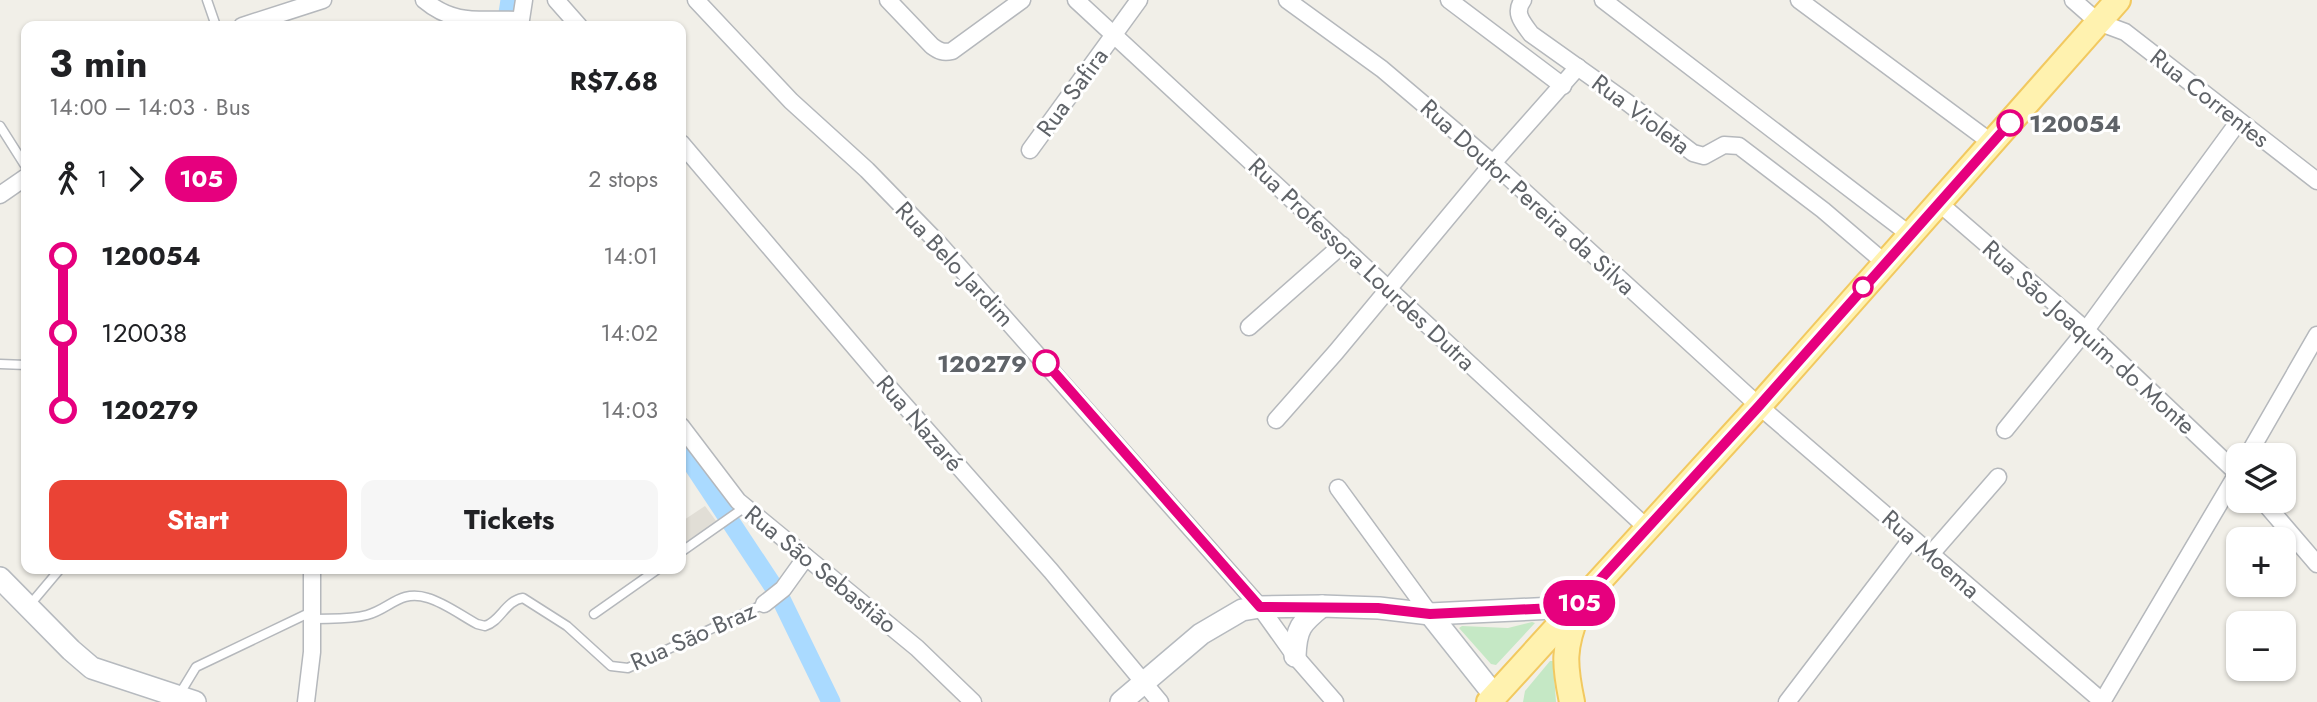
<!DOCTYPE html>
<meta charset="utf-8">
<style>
body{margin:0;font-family:Jost,sans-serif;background:#f6f6f6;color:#202124;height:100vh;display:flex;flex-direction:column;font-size:26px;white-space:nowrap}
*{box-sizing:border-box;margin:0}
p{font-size:23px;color:#757577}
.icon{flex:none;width:38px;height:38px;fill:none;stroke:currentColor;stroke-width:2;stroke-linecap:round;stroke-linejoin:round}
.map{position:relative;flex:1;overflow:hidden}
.drawer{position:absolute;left:21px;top:21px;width:665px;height:553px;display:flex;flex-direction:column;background:#fff;border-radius:14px;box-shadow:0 2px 5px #0004}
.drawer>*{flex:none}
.badge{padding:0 14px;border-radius:23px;font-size:24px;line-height:46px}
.buttons{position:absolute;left:2226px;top:443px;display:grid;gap:14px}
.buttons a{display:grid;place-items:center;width:70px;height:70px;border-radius:14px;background:#fff;box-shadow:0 2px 5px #0004;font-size:35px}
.map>.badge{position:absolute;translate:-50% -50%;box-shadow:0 0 0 4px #fff}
.legs{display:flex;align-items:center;gap:10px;height:77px;padding:0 28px;font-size:23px}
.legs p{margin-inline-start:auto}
.overview{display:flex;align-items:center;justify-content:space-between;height:119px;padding:0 28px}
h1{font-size:38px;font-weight:700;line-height:52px}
.primary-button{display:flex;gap:14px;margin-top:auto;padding:14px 28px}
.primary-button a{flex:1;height:80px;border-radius:14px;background:#ea4335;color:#fff;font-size:28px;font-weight:700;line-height:80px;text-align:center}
.primary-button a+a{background:#f6f6f6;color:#202124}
ul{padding:0 28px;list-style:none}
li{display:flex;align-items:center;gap:24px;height:77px;font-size:26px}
li i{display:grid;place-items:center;width:10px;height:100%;margin:0 9px;background:currentColor}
li i::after{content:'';width:18px;height:18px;margin:-9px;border:5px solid;border-radius:50%;background:#fff}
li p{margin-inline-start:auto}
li:first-child i{background:linear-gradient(#0000 50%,currentColor 0)}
li:last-child i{background:linear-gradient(currentColor 50%,#0000 0)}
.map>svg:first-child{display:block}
.education{fill:#e1ded6}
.green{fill:#c5e8c5}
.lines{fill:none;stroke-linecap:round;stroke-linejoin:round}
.canal{stroke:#aadaff;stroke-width:19}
.lane-casing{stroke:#b5b8bc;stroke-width:11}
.street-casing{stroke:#b5b8bc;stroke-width:19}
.secondary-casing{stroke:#b6babf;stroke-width:24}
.primary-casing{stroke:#f2c960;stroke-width:28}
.lane{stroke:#fff;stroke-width:8}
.street{stroke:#fff;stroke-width:16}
.secondary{stroke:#fff;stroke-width:21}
.primary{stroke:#fff2af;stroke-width:24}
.line-1-casing{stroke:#fff;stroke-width:16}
.line-1{stroke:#e6007e;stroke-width:10}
.stop-1-dot{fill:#fff;stroke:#e6007e;stroke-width:3.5}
.labels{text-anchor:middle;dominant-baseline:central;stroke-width:6;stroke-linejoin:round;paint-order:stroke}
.street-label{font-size:24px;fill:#5f6368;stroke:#fff}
.stop-label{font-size:24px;font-weight:bold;fill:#5f6368;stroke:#fff;text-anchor:start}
</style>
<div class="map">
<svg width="2317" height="702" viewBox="0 0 2317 702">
<rect width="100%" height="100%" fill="#f1efe8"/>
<!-- education -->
<polygon class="education" points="705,506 719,525 681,548 681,522"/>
<!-- green -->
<g class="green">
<polygon points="1532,622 1535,623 1496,665 1491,664 1459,628 1462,626 1508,628"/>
<polygon points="1550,661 1553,661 1556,702 1523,702 1525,691"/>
</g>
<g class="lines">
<!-- canal -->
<g class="canal">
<polyline points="506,26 510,0"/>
<polyline points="681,447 779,595 831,702"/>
</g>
<!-- lane casing -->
<g class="lane-casing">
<g id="lane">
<polyline points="207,0 216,26"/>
<polyline points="0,126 26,167"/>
<polyline points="0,364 26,365"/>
<polyline points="681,552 745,507"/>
<polyline points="28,607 60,569"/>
<polyline points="594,614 658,569"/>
<path d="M311,619C330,618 349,620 367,615C390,609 400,589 428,598C445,603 462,616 477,624L485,626C501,621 505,601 523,598L567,626L611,666L628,668L764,604"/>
<polyline points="179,695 196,667 311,612"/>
</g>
</g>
<!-- street casing -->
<g class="street-casing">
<g id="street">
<path d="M424,0C456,27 482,18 520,20"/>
<polyline points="556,0 579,26"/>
<polyline points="696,0 791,101 867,170 941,246 1260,607 1295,656 1335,702"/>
<path d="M888,0L932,46C939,51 943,53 952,51L1022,0"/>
<polyline points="1076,0 1647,528"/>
<polyline points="1287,0 1382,69 1493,163 1759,406 2103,702"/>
<polyline points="1449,0 1563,86"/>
<path d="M1523,0C1513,13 1523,23 1531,34L1628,103L1693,153L1704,156L1724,145L1739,146L1823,210L1885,263"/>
<polyline points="1603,0 1909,234"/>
<polyline points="1799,0 1992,143"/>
<polyline points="2073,0 2098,22 2125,32 2317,181"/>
<polyline points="242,26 323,0"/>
<polyline points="520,26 524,0"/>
<polyline points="681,143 892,391 1051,571 1160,702"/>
<polyline points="1030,150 1139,0"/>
<polyline points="0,195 26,177"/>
<polyline points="1939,203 2086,330 2238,474"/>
<polyline points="1249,327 1342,245"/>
<polyline points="1276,420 1336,352 1493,163 1578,67"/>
<polyline points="681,426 738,501 917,648 973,702"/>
<polyline points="2005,430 2086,330 2239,121"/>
<polyline points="2248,455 2317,335"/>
<polyline points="1338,488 1430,614"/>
<polyline points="2262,500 2317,564"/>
<polyline points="1931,554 1998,477"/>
<polyline points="764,604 783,589 806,557"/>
<polyline points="306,702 312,652 312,569"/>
<polyline points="1787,702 1912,538"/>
<polyline points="2102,702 2238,472"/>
</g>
</g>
<!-- secondary casing -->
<g class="secondary-casing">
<g id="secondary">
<polyline points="0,578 71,650 92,668 195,702"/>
<polyline points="1430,614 1495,696"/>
<path d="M1295,656C1296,628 1301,623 1322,606"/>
<polyline points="1121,702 1201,634 1242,610 1260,607 1322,606 1379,608 1430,614 1575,607"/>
</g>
</g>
<!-- primary casing -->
<g class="primary-casing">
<g id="primary">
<polyline points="1489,702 1759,406 2118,0"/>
<path d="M1572,702C1564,664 1563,648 1578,611"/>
</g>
</g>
<!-- lane -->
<use href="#lane" class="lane"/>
<!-- street -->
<use href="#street" class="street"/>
<!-- secondary -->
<use href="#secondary" class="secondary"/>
<!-- primary -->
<use href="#primary" class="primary"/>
</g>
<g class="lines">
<!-- line-1 casing -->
<g class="line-1-casing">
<polyline id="line-1" points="1046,363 1260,607 1378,608 1430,614 1575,607 1759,406 2010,123"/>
</g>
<!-- line-1 -->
<use href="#line-1" class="line-1"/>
</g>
<!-- markers -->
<g class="stop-1-dot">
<circle cx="2010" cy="123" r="12"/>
<circle cx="1863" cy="287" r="9"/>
<circle cx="1046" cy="363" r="12"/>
</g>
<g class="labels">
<!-- street labels -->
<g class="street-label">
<text transform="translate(1072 92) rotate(-54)">Rua Safira</text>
<text transform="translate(2210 98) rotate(38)">Rua Correntes</text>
<text transform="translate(1641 114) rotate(37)">Rua Violeta</text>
<text transform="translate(1528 197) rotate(42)">Rua Doutor Pereira da Silva</text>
<text transform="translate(955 264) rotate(47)">Rua Belo Jardim</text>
<text transform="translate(1362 264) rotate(43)">Rua Professora Lourdes Dutra</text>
<text transform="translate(2089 337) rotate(42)">Rua São Joaquim do Monte</text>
<text transform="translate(920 423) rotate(49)">Rua Nazaré</text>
<text transform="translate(1931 554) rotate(41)">Rua Moema</text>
<text transform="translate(821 569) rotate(39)">Rua São Sebastião</text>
<text transform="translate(693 636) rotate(-24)">Rua São Braz</text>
</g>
<!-- stop labels -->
<g class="stop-label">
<text x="2029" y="123">120054</text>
<text x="1027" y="363" text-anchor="end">120279</text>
</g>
</g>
</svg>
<div class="buttons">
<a><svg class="icon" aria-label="layers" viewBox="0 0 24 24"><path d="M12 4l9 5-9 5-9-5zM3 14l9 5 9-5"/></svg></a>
<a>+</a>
<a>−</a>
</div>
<b class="badge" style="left:1579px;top:603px;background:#e6007e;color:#fff">105</b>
<section class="drawer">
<div class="overview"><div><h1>3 min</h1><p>14:00 – 14:03 · Bus</p></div><b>R$7.68</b></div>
<div class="legs"><svg class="icon" aria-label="walk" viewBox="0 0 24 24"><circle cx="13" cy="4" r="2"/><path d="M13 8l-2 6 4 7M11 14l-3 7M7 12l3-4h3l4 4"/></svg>1<svg class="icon" aria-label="forward" viewBox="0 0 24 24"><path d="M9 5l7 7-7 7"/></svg><b class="badge" style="background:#e6007e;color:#fff">105</b><p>2 stops</p></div>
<ul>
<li><i style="color:#e6007e"></i><b>120054</b><p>14:01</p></li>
<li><i style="color:#e6007e"></i><span>120038</span><p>14:02</p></li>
<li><i style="color:#e6007e"></i><b>120279</b><p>14:03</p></li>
</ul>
<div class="primary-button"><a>Start</a><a>Tickets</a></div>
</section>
</div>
